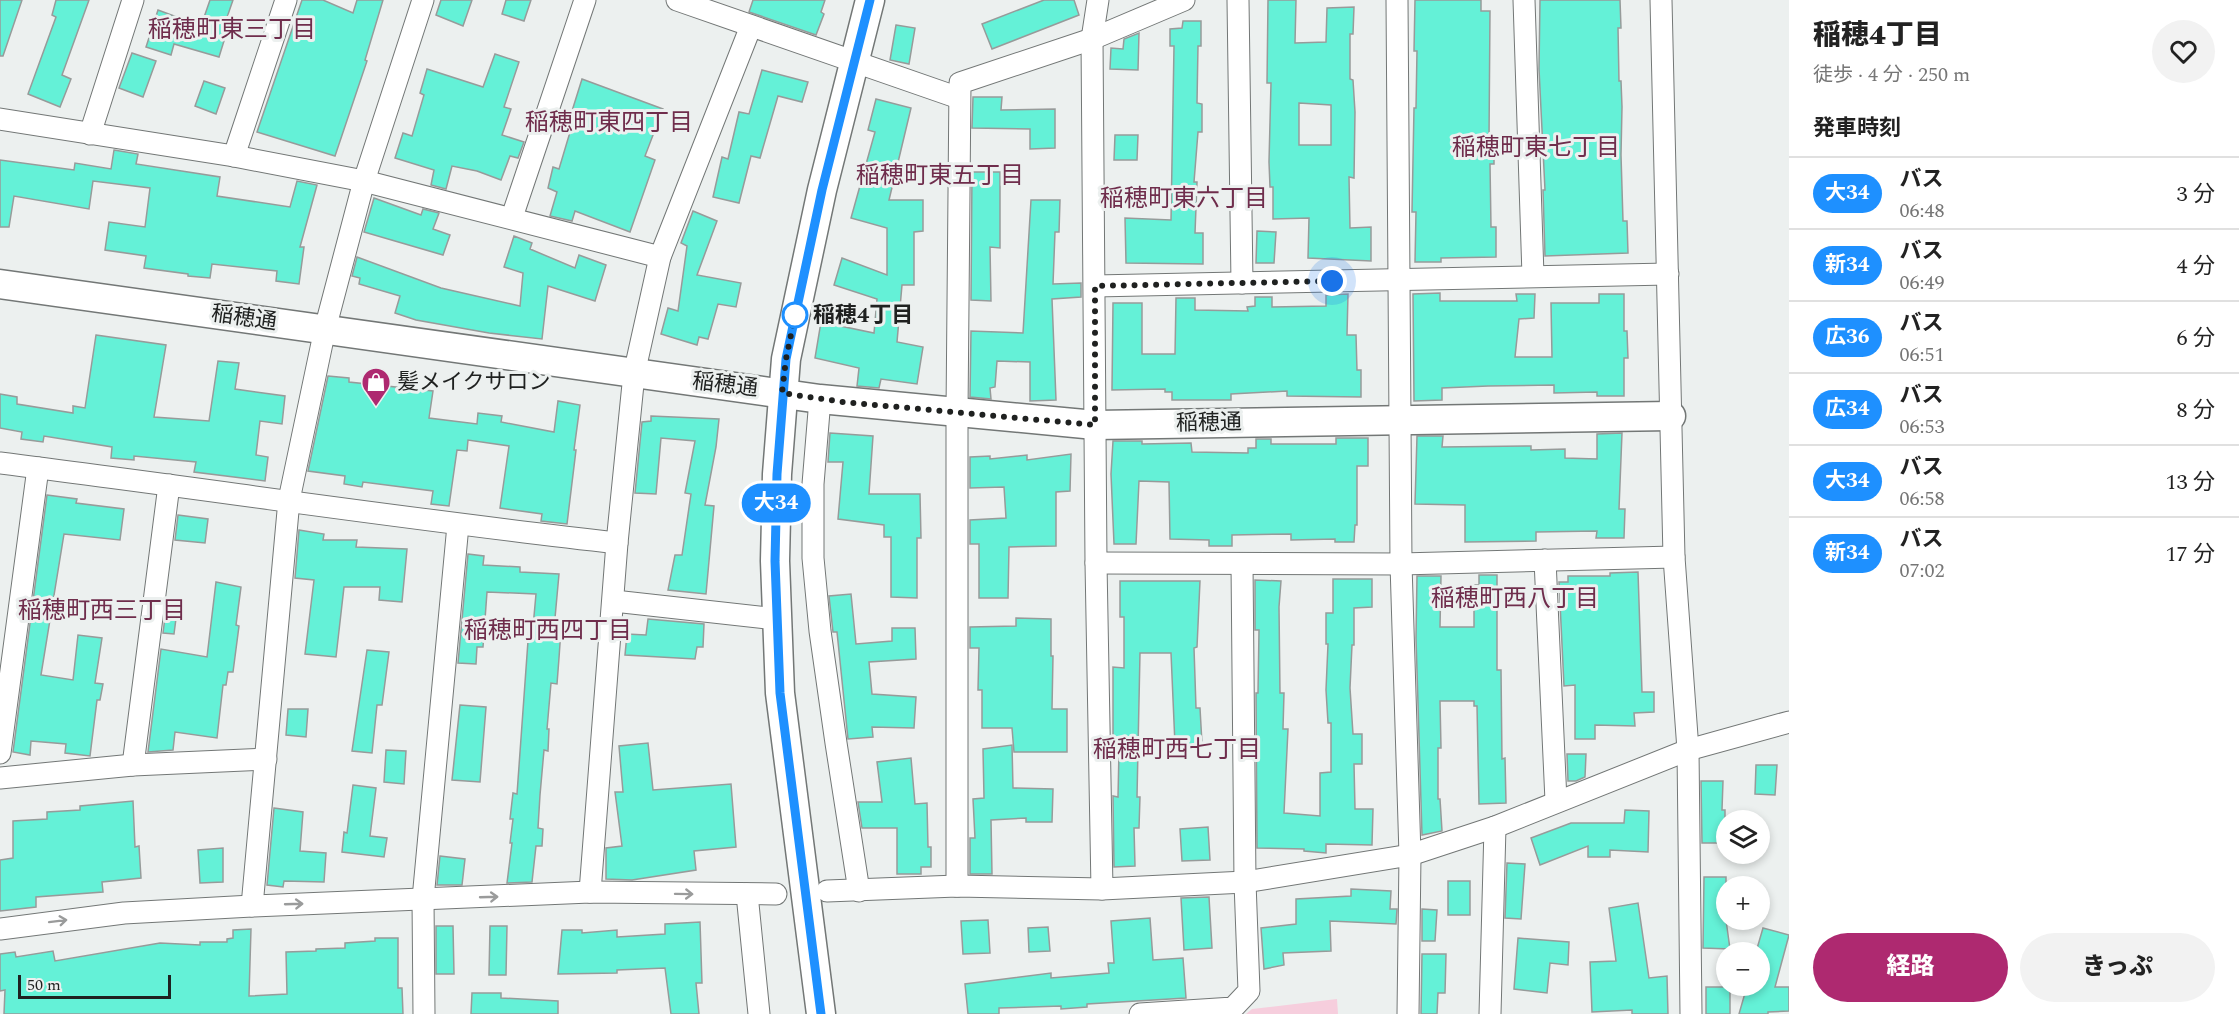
<!DOCTYPE html>
<html lang="ja">
<meta charset="utf-8">
<style>
body{margin:0;font-family:Spectral,"Noto Sans JP",serif;background:#f2f2f2;color:#222;height:100vh;display:flex;flex-direction:column;font-size:22px;white-space:nowrap}
*{box-sizing:border-box;margin:0}
p{font-size:20px;color:#767676}
.icon{flex:none;width:33px;height:33px;fill:none;stroke:currentColor;stroke-width:2;stroke-linecap:round;stroke-linejoin:round}
.map{position:relative;flex:1;overflow:hidden}
.sheet{display:flex;flex-direction:column;background:#fff;width:450px}
.sheet>*{flex:none}
.badge{padding:0 12px;border-radius:20px;font-size:21px;line-height:39px}
.buttons{position:absolute;left:1716px;top:810px;display:grid;gap:12px}
.buttons a{display:grid;place-items:center;width:54px;height:54px;border-radius:50%;background:#fff;box-shadow:0 3px 9px #0003;font-size:30px}
.scale{position:absolute;left:18px;bottom:15px;width:153px;box-sizing:border-box;padding-left:6px;border:3px solid #1f2120;border-top:0;font-size:16px;line-height:21px;white-space:nowrap;color:#1f2120;-webkit-text-stroke:4px #ecf0ef;paint-order:stroke}
.you{position:absolute;width:30px;height:30px;margin:-15px;border:4px solid #fff;border-radius:50%;background:#1a73e8;box-shadow:0 0 0 9px #1a73e833}
.map>.badge{position:absolute;translate:-50% -50%;box-shadow:0 0 0 3px #fff}
h2{padding:0 24px;font-size:22px;line-height:54px}
.round{display:grid;place-items:center;flex:none;width:63px;height:63px;border-radius:32px;background:#f2f2f2}
.summary{display:flex;align-items:center;justify-content:space-between;height:102px;padding:0 24px}
h1{font-size:28px;font-weight:800;line-height:45px}
.action{display:flex;gap:12px;margin-top:auto;padding:12px 24px}
.action a{flex:1;height:69px;border-radius:36px;background:#ae2970;color:#fff;font-size:24px;font-weight:800;line-height:69px;text-align:center}
.action a+a{background:#f2f2f2;color:#222}
ul{padding:0;list-style:none}
li{display:flex;align-items:center;gap:18px;height:72px;padding:0 24px;border-top:2px solid #e0e0e0}
li div{flex:1}
li b{display:block;font-size:22px}
li em{font-style:normal}
li .badge{min-width:66px;font-weight:700;text-align:center}
main{display:flex;flex:1;min-height:0}
.map>svg:first-child{display:block}
.green{fill:#f6cedd}
.building{fill:#64f1d7;stroke:#979b9a;stroke-width:1.5;fill-rule:evenodd}
.lines{fill:none;stroke-linecap:round;stroke-linejoin:round}
.street-casing{stroke:#737776;stroke-width:23}
.secondary-casing{stroke:#737776;stroke-width:31}
.street{stroke:#fff;stroke-width:21}
.secondary{stroke:#fff;stroke-width:28}
.oneway{stroke:#9a9b9b}
.line-casing{stroke:#fff;stroke-width:14}
.line{stroke:#1e90ff;stroke-width:9}
.walk{stroke:#1f2120;stroke-width:6;stroke-dasharray:0 10.8}
.stop-dot{fill:#fff;stroke:#1e90ff;stroke-width:3}
.labels{text-anchor:middle;dominant-baseline:central;stroke-width:6;stroke-linejoin:round;paint-order:stroke}
.stop-label{font-size:22px;font-weight:bold;fill:#1f2120;stroke:#ecf0ef;text-anchor:start}
.street-label{font-size:22px;fill:#1f2120;stroke:#ecf0ef}
.poi-label{font-size:22px;fill:#1f2120;stroke:#ecf0ef;text-anchor:start}
.neighbourhood-label{font-size:24px;fill:#6f2d4c;stroke:#ecf0ef}
</style>
<main>
<div class="map">
<svg width="1789" height="1014" viewBox="0 0 1789 1014">
<rect width="100%" height="100%" fill="#ecf0ef"/>
<!-- green -->
<polygon class="green" points="1337,999 1338,1014 1246,1014 1252,1009"/>
<!-- building -->
<g class="building">
<polygon points="0,0 22,0 3,56 0,56"/>
<polygon points="56,0 89,0 62,75 71,79 60,107 28,94 56,17 52,15"/>
<polygon points="210,0 233,0 224,26 228,28 219,57 174,44 171,55 146,47 158,10 201,26"/>
<polygon points="302,0 323,0 353,13 357,0 383,0 365,60 367,61 335,156 257,132"/>
<polygon points="441,0 472,0 463,26 436,15"/>
<polygon points="506,0 531,0 524,21 502,14"/>
<polygon points="753,0 825,0 821,12 824,14 816,35 749,12"/>
<polygon points="1044,0 1074,0 1079,15 992,49 982,24"/>
<path d="M1268,0H1296L1295,43L1326,42L1327,8L1354,7L1353,34H1350V79L1353,80L1355,112L1354,178L1349,177L1350,228L1371,227V261L1308,258L1309,218L1273,219V187H1270L1269,162L1271,83H1267ZM1299,103L1331,105V145H1299Z"/>
<polygon points="1415,0 1481,0 1481,11 1490,11 1489,140 1494,140 1494,164 1490,164 1491,227 1496,227 1496,257 1441,258 1441,262 1415,262 1416,212 1412,212 1414,108 1416,108 1417,51 1414,51"/>
<polygon points="1540,0 1620,0 1621,28 1618,28 1619,81 1621,81 1622,107 1621,155 1623,221 1627,221 1628,253 1545,256 1543,190 1545,190 1539,69"/>
<polygon points="1183,21 1201,21 1201,46 1198,46 1197,103 1202,104 1202,132 1198,132 1194,182 1197,182 1195,233 1203,233 1203,264 1126,263 1125,218 1171,220 1174,46 1170,46 1170,29 1182,28"/>
<polygon points="896,25 915,28 909,64 890,60"/>
<polygon points="1139,33 1138,70 1110,69 1111,48 1123,49 1124,39"/>
<polygon points="132,53 156,61 143,97 119,88"/>
<polygon points="495,54 519,62 504,107 511,109 502,135 524,142 518,158 510,156 501,180 477,171 452,166 446,189 431,185 434,170 395,158 403,133 412,136 424,95 420,93 427,69 483,87"/>
<polygon points="762,70 808,82 802,102 778,96 760,158 751,156 739,203 713,197 722,157 728,159 739,112 749,114"/>
<polygon points="582,79 663,109 645,156 655,160 630,232 575,211 572,221 550,216 557,192 548,188 553,167 559,169 576,112 572,111"/>
<polygon points="204,81 225,88 216,114 195,106"/>
<polygon points="973,97 1002,97 1001,110 1055,109 1055,148 1030,149 1030,129 972,128"/>
<polygon points="876,99 911,108 889,200 923,200 923,231 914,232 914,285 902,285 897,342 923,347 917,384 881,379 879,388 857,386 859,368 815,358 821,322 874,333 877,299 834,285 842,258 887,275 887,228 851,218 875,132 868,130"/>
<polygon points="1115,135 1138,135 1137,160 1114,160"/>
<polygon points="114,150 138,154 136,164 220,177 217,196 290,207 297,181 317,185 300,247 304,247 299,284 276,281 277,271 212,264 210,278 188,276 188,274 144,268 146,256 105,250 109,222 145,227 150,188 93,181 89,209 14,196 9,227 0,227 0,160 74,170 75,163 111,169"/>
<polygon points="972,172 1000,172 1000,248 990,247 991,301 971,300"/>
<polygon points="374,198 421,215 423,209 439,213 433,229 450,235 443,255 364,232"/>
<polygon points="1031,200 1060,200 1059,232 1055,232 1053,284 1081,283 1081,297 1052,299 1056,400 1030,401 1030,362 997,361 995,387 990,388 991,399 970,397 971,331 1023,333"/>
<polygon points="693,211 717,221 697,275 741,283 736,307 718,304 708,339 699,337 697,345 661,334 668,308 678,311 687,246 681,243"/>
<polygon points="1257,231 1276,232 1274,263 1256,263"/>
<polygon points="514,236 532,243 530,249 575,268 579,255 606,265 595,301 548,286 542,339 489,333 416,320 395,313 400,296 359,284 360,278 352,276 357,257 441,288 520,306 523,273 504,267"/>
<polygon points="1440,293 1440,301 1517,301 1516,294 1535,294 1534,318 1519,319 1515,357 1552,357 1551,303 1599,303 1599,294 1624,294 1624,331 1627,331 1628,358 1624,358 1624,396 1597,396 1597,392 1554,393 1554,385 1488,386 1442,388 1442,400 1414,401 1413,294"/>
<polygon points="1348,294 1347,335 1356,335 1357,370 1361,370 1361,397 1287,396 1287,391 1231,394 1231,400 1172,400 1172,392 1165,392 1165,389 1112,390 1113,303 1142,303 1142,354 1175,354 1176,298 1195,298 1195,310 1248,311 1247,307 1255,306 1255,297 1272,297 1272,307 1326,306 1326,295"/>
<polygon points="96,335 166,345 154,417 209,421 218,361 239,363 235,389 285,396 282,424 260,421 256,455 268,457 265,481 194,472 196,462 134,456 134,460 111,458 112,447 44,436 43,442 21,439 22,432 0,428 0,394 17,397 17,404 73,413 73,406 85,408"/>
<polygon points="328,376 349,378 349,382 433,391 429,418 477,424 478,413 502,416 501,422 554,432 558,401 580,405 574,450 576,450 567,524 541,521 542,514 500,508 509,446 468,440 467,451 457,450 449,506 431,504 433,491 363,482 362,487 344,484 345,476 308,471"/>
<polygon points="651,416 719,419 716,447 705,505 714,506 706,594 668,590 675,555 682,555 691,494 685,493 695,441 661,438 656,494 635,493 642,422 651,421"/>
<polygon points="830,433 873,436 869,494 920,494 921,538 917,538 917,598 891,597 891,537 884,537 884,525 838,519 843,462 828,462"/>
<polygon points="1622,433 1619,509 1625,509 1624,538 1596,538 1597,531 1536,532 1536,541 1465,542 1465,505 1415,504 1417,436 1443,436 1442,447 1531,446 1531,450 1565,449 1565,458 1597,459 1597,434"/>
<polygon points="1336,438 1368,438 1368,466 1357,466 1357,525 1355,525 1354,542 1335,542 1335,539 1291,540 1291,534 1232,535 1232,546 1209,546 1209,540 1170,539 1169,482 1139,481 1136,544 1114,544 1111,474 1113,441 1142,441 1142,444 1191,443 1192,452 1248,453 1248,448 1256,448 1256,439 1271,439 1271,444 1336,444"/>
<polygon points="1071,454 1070,491 1056,492 1056,546 1009,547 1008,598 979,598 979,544 970,544 970,520 1006,518 1004,487 970,488 970,457 990,456 990,459 1027,455 1027,460"/>
<polygon points="47,495 77,499 76,503 124,509 120,540 64,534 41,675 73,680 78,635 102,638 95,683 103,684 100,700 97,700 90,756 65,753 66,744 31,741 30,755 13,752"/>
<polygon points="178,515 208,519 205,543 175,540"/>
<polygon points="299,530 324,534 323,540 357,540 356,547 407,549 402,602 379,600 380,587 344,587 336,657 305,654 314,580 295,578"/>
<polygon points="468,554 484,556 483,565 520,567 520,572 559,574 554,629 561,629 559,658 557,684 551,683 547,729 549,729 548,751 544,750 540,795 538,828 543,829 542,846 536,846 532,882 507,883 512,843 510,843 513,819 510,819 513,793 517,794 529,627 533,627 536,594 487,592 483,647 477,647 476,664 458,663"/>
<polygon points="1638,572 1642,692 1654,692 1654,712 1634,713 1635,726 1595,725 1595,739 1575,739 1575,685 1564,686 1559,582 1568,582 1568,576 1610,576 1610,573"/>
<polygon points="1479,575 1497,575 1497,670 1501,670 1502,759 1505,758 1506,803 1479,804 1477,706 1474,706 1474,701 1440,701 1441,748 1438,748 1438,799 1440,799 1442,831 1422,835 1416,638 1417,576 1441,576 1440,627 1474,627 1474,585 1479,585"/>
<polygon points="1333,579 1372,579 1372,607 1354,608 1354,645 1352,645 1350,688 1353,734 1362,734 1362,764 1354,764 1355,809 1373,809 1372,845 1326,844 1326,853 1304,851 1304,849 1257,848 1256,693 1258,693 1259,630 1255,630 1255,580 1281,581 1279,607 1280,693 1284,693 1283,729 1288,729 1284,813 1320,816 1320,773 1331,772 1331,723 1328,723 1326,690 1328,644 1326,644 1326,613 1333,613"/>
<polygon points="1120,581 1200,581 1197,647 1194,648 1196,708 1200,708 1202,744 1175,745 1171,653 1140,653 1137,797 1140,797 1139,828 1134,828 1135,866 1114,867 1113,796 1118,797 1119,751 1113,751 1113,667 1124,668 1124,617 1120,617"/>
<polygon points="216,582 241,587 236,625 239,626 233,672 228,672 226,685 223,685 217,738 175,732 173,750 148,752 161,649 207,657"/>
<polygon points="851,594 856,644 892,641 892,628 915,628 916,659 869,662 872,694 916,697 914,728 872,727 873,737 848,739 837,632 833,632 829,596"/>
<polygon points="167,602 178,603 174,634 163,633"/>
<polygon points="1016,618 1051,619 1051,656 1053,656 1052,709 1067,709 1067,752 1014,752 1012,728 982,728 982,690 978,690 979,648 970,648 970,627 1016,626"/>
<polygon points="648,619 704,624 703,647 697,647 695,659 625,655 627,634 646,635"/>
<polygon points="367,650 389,652 382,705 377,705 372,753 352,751"/>
<polygon points="460,705 486,707 480,782 452,780"/>
<polygon points="288,709 308,709 306,737 286,735"/>
<polygon points="648,743 653,790 731,784 736,847 694,851 696,870 632,880 606,879 606,848 622,846 615,792 623,792 619,746"/>
<polygon points="1012,745 1013,788 1053,789 1052,822 1026,822 1026,818 991,820 992,874 970,874 970,838 975,838 973,799 984,798 983,749"/>
<polygon points="386,750 406,751 404,784 384,782"/>
<polygon points="1567,754 1586,754 1585,777 1576,781 1568,781"/>
<polygon points="911,758 915,804 927,803 928,847 931,847 931,867 921,867 921,874 897,874 897,828 862,828 858,802 882,802 877,762"/>
<polygon points="1756,765 1777,765 1775,795 1755,794"/>
<polygon points="1701,781 1723,781 1722,810 1725,810 1725,843 1702,843"/>
<polygon points="353,785 376,788 370,836 387,838 384,857 342,852 344,832 347,833"/>
<polygon points="133,801 135,847 139,846 141,878 102,882 103,892 36,897 36,907 0,911 0,860 13,858 13,821 47,819 47,812 80,810 80,806"/>
<polygon points="274,808 303,812 300,851 326,853 324,882 284,881 283,887 267,885"/>
<polygon points="1625,810 1649,811 1648,852 1610,850 1610,857 1588,857 1588,846 1540,865 1531,838 1571,823 1624,823"/>
<polygon points="1208,827 1210,860 1182,861 1180,829"/>
<polygon points="223,848 223,882 200,883 198,850"/>
<polygon points="440,856 465,859 462,885 437,885"/>
<polygon points="1507,863 1525,864 1521,919 1505,918"/>
<polygon points="1704,877 1726,877 1726,920 1730,949 1703,948"/>
<rect x="1448" y="881" width="22" height="34"/>
<polygon points="1351,889 1391,891 1390,909 1397,909 1396,924 1330,921 1331,951 1283,953 1284,965 1264,969 1261,928 1296,924 1296,899 1351,896"/>
<polygon points="1209,897 1212,948 1184,950 1181,898"/>
<polygon points="1638,903 1649,978 1667,976 1668,1014 1632,1014 1632,1010 1592,1012 1590,962 1616,961 1609,908"/>
<polygon points="1422,909 1437,910 1435,941 1422,941"/>
<polygon points="1150,918 1153,960 1183,958 1186,998 1087,1004 1087,1007 1061,1009 1061,1006 999,1008 999,1014 968,1014 965,984 1051,973 1051,978 1109,973 1108,963 1114,963 1111,921"/>
<polygon points="988,920 990,953 963,954 961,921"/>
<polygon points="700,922 702,983 696,983 699,1014 671,1014 665,968 617,970 617,973 558,974 562,930 582,930 582,933 617,930 617,937 665,934 665,924"/>
<polygon points="436,926 453,926 454,974 436,974"/>
<polygon points="490,926 507,926 506,975 489,975"/>
<polygon points="1048,927 1050,951 1029,952 1028,928"/>
<polygon points="1763,928 1789,935 1775,987 1789,987 1789,1011 1768,1012 1768,1014 1739,1014 1747,986 1760,986 1760,952 1756,952"/>
<polygon points="251,929 249,996 287,994 286,952 316,951 316,949 345,948 345,943 375,941 375,938 398,938 398,988 402,988 403,1014 4,1014 5,990 0,991 0,954 15,952 16,957 53,951 55,961 160,943 200,945 200,942 227,942 227,939 233,938 233,930"/>
<polygon points="1518,938 1569,942 1568,965 1550,963 1547,993 1514,989"/>
<polygon points="1422,954 1446,954 1445,993 1438,993 1437,1014 1421,1014"/>
<rect x="1706" y="987" width="24" height="27"/>
<polygon points="472,993 501,993 501,998 558,1001 558,1014 471,1014"/>
</g>
<g class="lines">
<!-- street casing -->
<g class="street-casing">
<g id="street">
<polyline points="677,0 959,98"/>
<polyline points="1098,0 1092,39 1096,563 1102,889"/>
<polyline points="1238,0 1242,283"/>
<polyline points="1397,0 1401,564 1410,855 1408,1014"/>
<polyline points="1524,0 1533,276"/>
<polyline points="1661,0 1674,557 1688,750 1691,1014"/>
<polyline points="0,119 234,156 364,181 660,257"/>
<polyline points="90,134 133,0"/>
<polyline points="234,156 286,0"/>
<polyline points="512,217 585,0"/>
<polyline points="1095,286 1668,274"/>
<polyline points="820,399 813,484 813,558 820,631 836,743 859,891"/>
<path d="M0,463C206,489 411,520 617,543"/>
<polyline points="1545,560 1556,801"/>
<polyline points="1096,563 1401,564 1674,557"/>
<polyline points="614,601 776,619"/>
<polyline points="0,753 38,468"/>
<polyline points="133,765 169,485"/>
<polyline points="0,778 133,765 266,759"/>
<polyline points="957,886 957,413 960,83 1092,39 1184,0"/>
<polyline points="827,891 957,886 1102,889 1245,882 1410,855 1495,827 1688,750 1789,722"/>
<polyline points="590,892 617,543 634,374 660,257 751,26"/>
<polyline points="747,894 759,1014"/>
<polyline points="252,906 289,500 325,329 364,181 423,0"/>
<polyline points="0,929 124,913 252,906 590,892 776,894"/>
<polyline points="424,1014 423,899 458,525"/>
<polyline points="1140,1014 1233,1008 1249,991 1245,882 1242,564"/>
<polyline points="1490,1014 1495,827"/>
</g>
</g>
<!-- secondary casing -->
<g class="secondary-casing">
<g id="secondary">
<polyline points="0,284 820,399 1095,425 1671,416"/>
<polyline points="821,1014 780,693 775,561 777,474 786,359 822,190 870,0"/>
</g>
</g>
<!-- street -->
<use href="#street" class="street"/>
<!-- secondary -->
<use href="#secondary" class="secondary"/>
</g>
<!-- one-way arrows -->
<defs><path id="oneway-shaft" d="M-6 0H5M1.5-3L5.5 0L1.5 3" fill="none" stroke-width="1.6" stroke-linecap="round" stroke-linejoin="round" transform="scale(1.5)"/></defs>
<g class="oneway">
<use href="#oneway-shaft" transform="translate(684 894) rotate(1)"/>
<use href="#oneway-shaft" transform="translate(489 897) rotate(-2)"/>
<use href="#oneway-shaft" transform="translate(294 904) rotate(-2)"/>
<use href="#oneway-shaft" transform="translate(58 921) rotate(-7)"/>
</g>
<g class="lines">
<!-- line casing -->
<g class="line-casing">
<polyline id="line" points="821,1014 780,693 775,561 777,474 786,359 822,190 870,0"/>
</g>
<!-- line -->
<use href="#line" class="line"/>
<!-- walk -->
<polyline class="walk" points="795,315 786,359 782,393 843,402 1095,425 1095,286 1332,281"/>
</g>
<!-- icons -->
<defs>
<g id="shop-pin" transform="scale(1.5)"><path d="M0 17L-7.5 6A9.5 9.5 0 1 1 7.5 6Z" fill="#ae2970" stroke="#ecf0ef"/><path d="M-5-2.5h2.3a2.7 3.5 0 0 1 5.4 0H5L5.5 6h-11ZM-1.5-2.5h3a1.5 2.3 0 0 0-3 0Z" fill="#fff"/></g>
</defs>
<g fill-rule="evenodd">
<use href="#shop-pin" x="376" y="382"/>
</g>
<!-- markers -->
<circle class="stop-dot" cx="795" cy="315" r="12"/>
<g class="labels">
<!-- stop labels -->
<g class="stop-label">
<text x="813" y="315">稲穂4丁目</text>
</g>
<!-- street labels -->
<g class="street-label">
<text transform="translate(244 318) rotate(8)">稲穂通</text>
<text transform="translate(725 385) rotate(7)">稲穂通</text>
<text transform="translate(1209 423) rotate(-1)">稲穂通</text>
</g>
<!-- poi labels -->
<g class="poi-label">
<text x="397" y="382">髪メイクサロン</text>
</g>
<!-- neighbourhood labels -->
<g class="neighbourhood-label">
<text x="232" y="30">稲穂町東三丁目</text>
<text x="609" y="123">稲穂町東四丁目</text>
<text x="1536" y="148">稲穂町東七丁目</text>
<text x="940" y="176">稲穂町東五丁目</text>
<text x="1184" y="199">稲穂町東六丁目</text>
<text x="1515" y="599">稲穂町西八丁目</text>
<text x="102" y="611">稲穂町西三丁目</text>
<text x="548" y="631">稲穂町西四丁目</text>
<text x="1177" y="750">稲穂町西七丁目</text>
</g>
</g>
</svg>
<div class="buttons">
<a><svg class="icon" aria-label="layers" viewBox="0 0 24 24"><path d="M12 4l9 5-9 5-9-5zM3 14l9 5 9-5"/></svg></a>
<a>+</a>
<a>−</a>
</div>
<div class="scale">50 m</div>
<div class="you" style="left:1332px;top:281px"></div>
<b class="badge" style="left:776px;top:503px;background:#1e90ff;color:#fff">大34</b>
</div>
<section class="sheet">
<div class="summary"><div><h1>稲穂4丁目</h1><p>徒歩 · 4 分 · 250 m</p></div><a class="round"><svg class="icon" aria-label="heart" viewBox="0 0 24 24"><path d="M12 20l-8-8c-3-5 5-10 8-4 3-6 11-1 8 4z"/></svg></a></div>
<h2>発車時刻</h2>
<ul>
<li><span class="badge" style="background:#1e90ff;color:#fff">大34</span><div><b>バス</b><p>06:48</p></div><em>3 分</em></li>
<li><span class="badge" style="background:#1e90ff;color:#fff">新34</span><div><b>バス</b><p>06:49</p></div><em>4 分</em></li>
<li><span class="badge" style="background:#1e90ff;color:#fff">広36</span><div><b>バス</b><p>06:51</p></div><em>6 分</em></li>
<li><span class="badge" style="background:#1e90ff;color:#fff">広34</span><div><b>バス</b><p>06:53</p></div><em>8 分</em></li>
<li><span class="badge" style="background:#1e90ff;color:#fff">大34</span><div><b>バス</b><p>06:58</p></div><em>13 分</em></li>
<li><span class="badge" style="background:#1e90ff;color:#fff">新34</span><div><b>バス</b><p>07:02</p></div><em>17 分</em></li>
</ul>
<div class="action"><a>経路</a><a>きっぷ</a></div>
</section>
</main>
